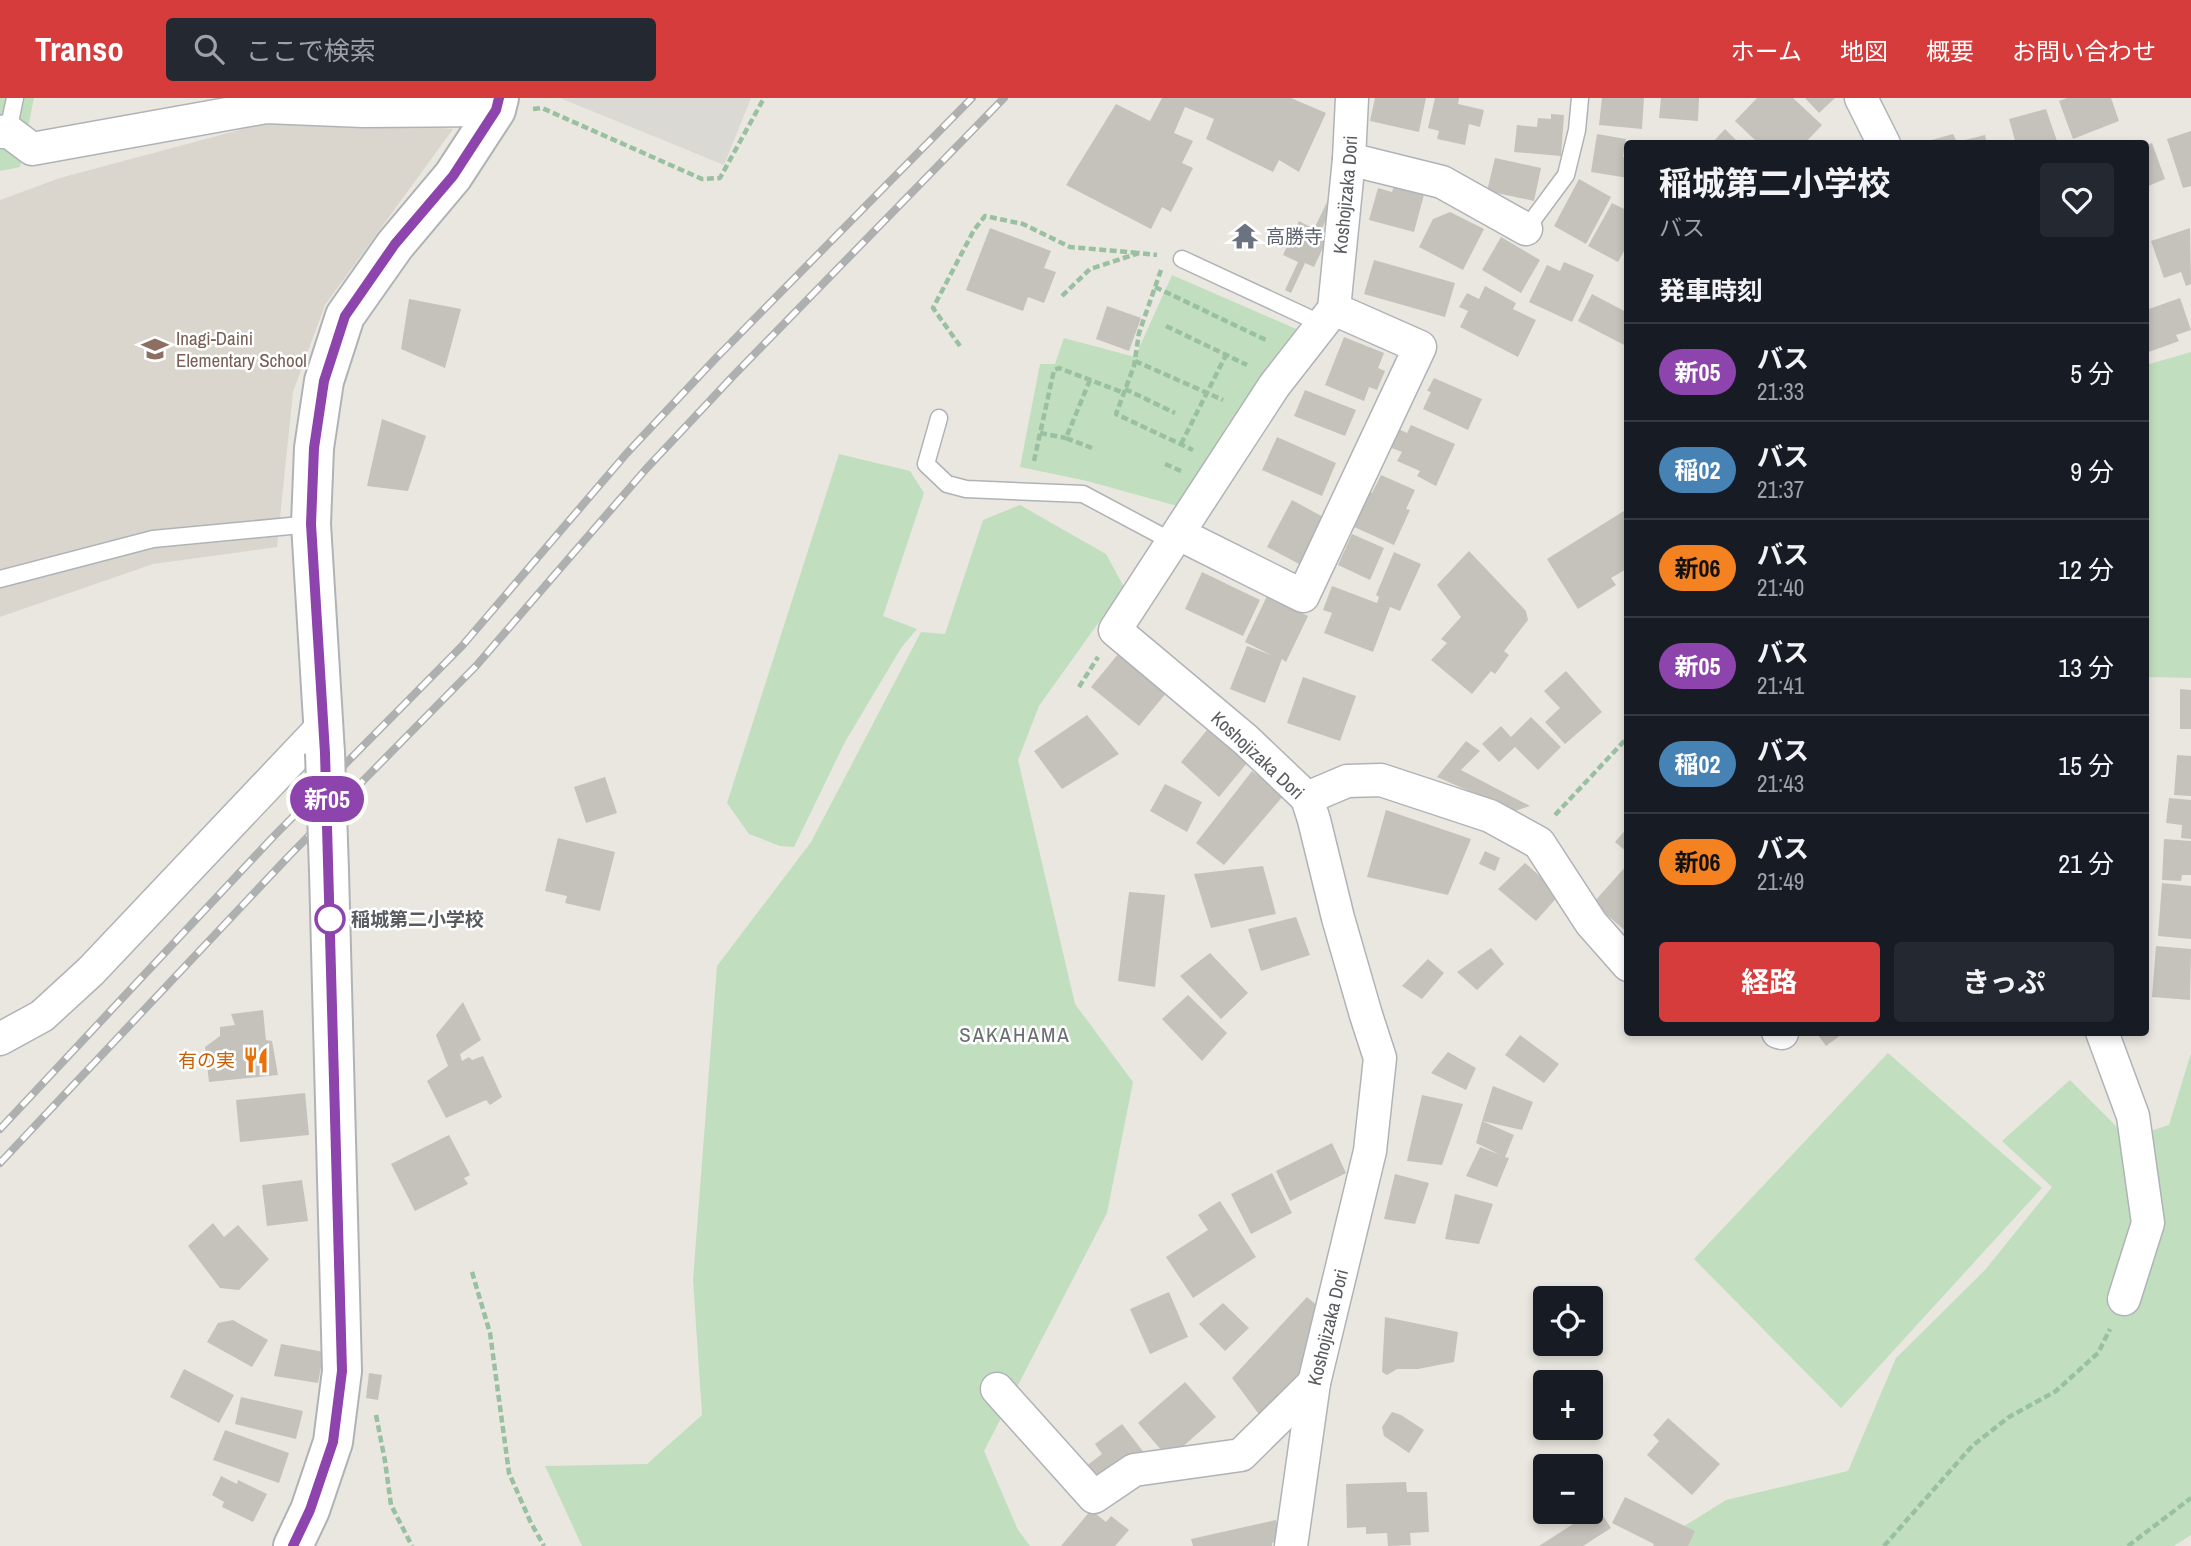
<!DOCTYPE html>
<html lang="ja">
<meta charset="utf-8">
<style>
body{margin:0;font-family:"Archivo Narrow","Noto Sans JP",sans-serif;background:#242831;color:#f1f3f6;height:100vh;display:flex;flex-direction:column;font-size:26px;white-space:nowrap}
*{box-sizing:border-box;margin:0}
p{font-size:23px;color:#9ea1a6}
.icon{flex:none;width:38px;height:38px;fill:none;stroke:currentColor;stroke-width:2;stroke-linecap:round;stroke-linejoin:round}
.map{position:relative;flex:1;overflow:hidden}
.side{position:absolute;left:1624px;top:42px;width:525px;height:896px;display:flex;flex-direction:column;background:#171b24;border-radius:7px;box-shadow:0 4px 10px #0003}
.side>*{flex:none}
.badge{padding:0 14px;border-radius:23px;font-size:24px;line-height:46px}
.fabs{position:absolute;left:1533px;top:1188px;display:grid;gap:14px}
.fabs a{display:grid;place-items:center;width:70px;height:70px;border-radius:7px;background:#171b24;box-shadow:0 4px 10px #0003;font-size:35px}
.map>.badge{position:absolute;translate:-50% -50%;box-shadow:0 0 0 4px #fff}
h2{padding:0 35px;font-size:26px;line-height:63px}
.round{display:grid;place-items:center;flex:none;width:74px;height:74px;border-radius:7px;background:#242831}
.headline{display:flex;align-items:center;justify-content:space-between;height:119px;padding:0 35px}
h1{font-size:33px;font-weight:700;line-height:52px}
.primary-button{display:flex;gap:14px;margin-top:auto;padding:14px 35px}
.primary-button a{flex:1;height:80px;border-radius:7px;background:#d53c3b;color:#fff;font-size:28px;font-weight:700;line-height:80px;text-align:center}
.primary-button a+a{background:#242831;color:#f1f3f6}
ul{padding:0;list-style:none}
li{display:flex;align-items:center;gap:21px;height:98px;padding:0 35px;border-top:2px solid #363941}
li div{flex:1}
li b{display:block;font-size:26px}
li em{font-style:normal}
li .badge{min-width:77px;font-weight:700;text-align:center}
header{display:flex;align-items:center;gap:42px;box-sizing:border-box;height:98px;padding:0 35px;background:#d53c3b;color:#fff}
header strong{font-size:33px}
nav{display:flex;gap:38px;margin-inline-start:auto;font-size:24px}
.search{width:490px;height:63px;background:#242831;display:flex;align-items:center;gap:18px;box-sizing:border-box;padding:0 24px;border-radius:7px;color:#9ea1a6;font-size:26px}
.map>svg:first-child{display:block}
.industrial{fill:#dbd9d4}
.education{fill:#dad6ce}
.green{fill:#c1dfbe}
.building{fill:#c5c2bc}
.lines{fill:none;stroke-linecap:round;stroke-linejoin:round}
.service-casing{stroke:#b0b3b6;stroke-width:19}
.minor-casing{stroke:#b0b3b6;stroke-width:35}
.tertiary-casing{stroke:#b0b3b6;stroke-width:42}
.path{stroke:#99c0a0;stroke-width:4.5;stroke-dasharray:7 3.5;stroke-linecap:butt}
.service{stroke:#fff;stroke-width:16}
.minor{stroke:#fff;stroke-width:32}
.tertiary{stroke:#fff;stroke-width:38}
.rail-casing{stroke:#aeafaf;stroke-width:8}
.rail{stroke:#fff;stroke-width:5;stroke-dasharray:16;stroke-linecap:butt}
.tertiary-bridge-casing{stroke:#b0b3b6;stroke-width:42;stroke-linecap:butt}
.tertiary-bridge{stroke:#fff;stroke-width:38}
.line-casing{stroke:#fff;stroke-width:16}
.line{stroke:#8e44ad;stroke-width:10}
.stop-dot{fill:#fff;stroke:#8e44ad;stroke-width:3.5}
.labels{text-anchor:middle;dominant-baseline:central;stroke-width:5;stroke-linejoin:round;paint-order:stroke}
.street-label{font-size:19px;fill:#595c5f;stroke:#fff}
.worship-label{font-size:19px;fill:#5b616d;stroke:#fff;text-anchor:start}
.education-label{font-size:19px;fill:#785e54;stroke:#fff;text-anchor:start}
.stop-label{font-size:19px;font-weight:bold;fill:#595c5f;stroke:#fff;text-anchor:start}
.food-label{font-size:19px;fill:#c56008;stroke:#fff;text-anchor:end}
.neighbourhood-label{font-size:21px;letter-spacing:2px;fill:#6a6e71;stroke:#fff}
</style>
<header>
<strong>Transo</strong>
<div class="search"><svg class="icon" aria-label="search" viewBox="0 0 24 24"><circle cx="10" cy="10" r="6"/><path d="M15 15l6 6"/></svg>ここで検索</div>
<nav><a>ホーム</a><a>地図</a><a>概要</a><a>お問い合わせ</a></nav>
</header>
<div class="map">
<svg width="2191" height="1448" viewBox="0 0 2191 1448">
<rect width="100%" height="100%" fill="#eae7e0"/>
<!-- industrial -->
<polygon class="industrial" points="560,0 751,0 724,67"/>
<!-- education -->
<polygon class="education" points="292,18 453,31 325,207 293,294 277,449 153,466 0,519 0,102 60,80"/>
<!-- green -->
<g class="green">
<polygon points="0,0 34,0 20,69 0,73"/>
<polygon points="1172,177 1301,233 1269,277 1228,326 1181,409 1087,383 1020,369 1040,266 1055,266 1064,240 1135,259"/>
<polygon points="2191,254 2191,580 2146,579 2146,267"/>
<polygon points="839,356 910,373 924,395 883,518 917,531 901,550 845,644 794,749 780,748 749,736 727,705"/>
<polygon points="1020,407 1106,456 1124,489 1039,608 1018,662 1075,906 1133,984 1107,1115 984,1353 1018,1432 1030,1448 582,1448 545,1368 647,1366 702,1317 693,1182 717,868 811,744 921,534 945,536 983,422"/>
<polygon points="1888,955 2042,1090 1841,1310 1694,1161"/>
<polygon points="2191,955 2191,1437 2174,1448 1662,1448 1662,1442 1726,1402 1848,1373 1896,1260 1985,1172 2052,1089 2002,1043 2070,982 2128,1040 2169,1027"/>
</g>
<!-- building -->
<g class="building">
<polygon points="1162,0 1291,0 1326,15 1299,74 1279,62 1273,74 1206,41 1214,21 1185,9 1174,35 1193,43 1182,65 1193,70 1171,114 1162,109 1151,131 1066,87 1116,6 1150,23"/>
<polygon points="1375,0 1426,0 1419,34 1370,23"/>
<polygon points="1435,0 1459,0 1458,6 1484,12 1480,29 1469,26 1465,47 1437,41 1439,33 1428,30"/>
<polygon points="1602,0 1644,0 1642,31 1599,27"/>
<polygon points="1661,0 1699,0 1698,23 1659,20"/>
<polygon points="1757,0 1793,0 1822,27 1804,46 1759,46 1735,23"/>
<polygon points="1805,0 1835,0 1819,15"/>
<polygon points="2067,0 2111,0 2119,23 2073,41 2059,3"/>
<polygon points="2046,11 2058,46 2016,46 2009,21"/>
<polygon points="1551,16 1564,17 1561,58 1514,54 1517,27 1537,29 1538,20 1551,21"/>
<polygon points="1725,31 1740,46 1711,46"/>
<polygon points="2191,33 2191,88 2183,90 2167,41"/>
<polygon points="1597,36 1626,41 1623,59 1628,59 1628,80 1591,74"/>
<polygon points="1953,36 1957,44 1985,37 1987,46 1929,46 1928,43"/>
<polygon points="2152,45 2165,81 2146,89 2146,47"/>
<polygon points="1495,60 1541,70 1534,103 1487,93"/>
<polygon points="1579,81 1611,99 1586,146 1554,128"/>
<polygon points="1395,84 1425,93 1414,134 1369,122 1378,90 1392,94"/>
<polygon points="1328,102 1334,105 1319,137 1327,141 1314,169 1305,165 1291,195 1285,192 1298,164 1283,157 1299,123 1314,131"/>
<polygon points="1612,105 1628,113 1628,146 1618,164 1588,148"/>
<polygon points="1450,114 1484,131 1463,172 1419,149 1433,121"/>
<polygon points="990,130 1051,153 1044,170 1056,174 1044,205 1028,199 1023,213 966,192"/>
<polygon points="2190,130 2191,186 2186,188 2181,174 2164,180 2151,143"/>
<polygon points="1501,139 1540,162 1521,195 1482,172"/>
<polygon points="1374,162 1455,185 1445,219 1364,196"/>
<polygon points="1564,164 1594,177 1572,224 1529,204 1547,167 1560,173"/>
<polygon points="1485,188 1516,205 1513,211 1536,222 1518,259 1460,229 1468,213 1459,209 1467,195 1479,201"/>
<polygon points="1592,196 1628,215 1628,249 1578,223"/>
<polygon points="2180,200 2191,232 2176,237 2179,243 2146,255 2146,212"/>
<polygon points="409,201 461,211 445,270 401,251"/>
<polygon points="1107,208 1141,220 1129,253 1096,241"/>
<polygon points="1344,239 1384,255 1378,270 1385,273 1377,292 1369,289 1364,303 1325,287"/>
<polygon points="1434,280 1482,301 1468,332 1423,311 1431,294 1427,293"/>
<polygon points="1305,292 1356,312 1345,338 1294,318"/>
<polygon points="382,321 426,338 408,393 367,388"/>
<polygon points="1411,327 1455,346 1436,388 1417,378 1420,373 1397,363 1402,354 1389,349 1397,330 1407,335"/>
<polygon points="1277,339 1336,365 1322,398 1262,372"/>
<polygon points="1381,377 1415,392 1406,411 1410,412 1394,447 1352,428 1368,393 1372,395"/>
<polygon points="1292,402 1325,420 1301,467 1267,449"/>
<polygon points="1624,413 1628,419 1628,470 1611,480 1616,487 1578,511 1547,461"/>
<polygon points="1352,436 1384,450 1370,482 1338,467"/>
<polygon points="1469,453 1526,513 1528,522 1504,553 1509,557 1495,576 1491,573 1472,596 1431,562 1447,545 1441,541 1461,519 1437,487"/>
<polygon points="1394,454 1421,466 1400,513 1390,509 1373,554 1324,535 1332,515 1323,512 1332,488 1377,505 1379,499 1376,497"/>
<polygon points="1202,474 1260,502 1243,538 1185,511"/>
<polygon points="1267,498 1308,518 1286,564 1282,561 1265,605 1230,591 1247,548 1271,557 1245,544"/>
<polygon points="1119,555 1167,594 1139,628 1091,589"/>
<polygon points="1566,573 1602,614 1565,646 1545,624 1560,610 1544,593"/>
<polygon points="1303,579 1356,598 1340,643 1287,625"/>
<polygon points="2180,591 2191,592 2191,631 2180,631"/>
<polygon points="1087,617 1119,656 1062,691 1034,653"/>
<polygon points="1531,619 1561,649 1538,672 1515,649 1499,664 1482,646 1501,628 1511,639"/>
<polygon points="1207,632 1247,665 1219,699 1181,664"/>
<polygon points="1466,643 1480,653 1461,672 1530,708 1515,713 1437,679"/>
<polygon points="2177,657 2191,658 2191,698 2174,697"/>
<polygon points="1252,673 1284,697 1224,767 1196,745"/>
<polygon points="605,679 617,715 586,725 574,689"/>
<polygon points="1165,686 1202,704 1187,734 1150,713"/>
<polygon points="2169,700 2191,702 2191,741 2181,740 2182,727 2166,725"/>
<polygon points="1386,712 1471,741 1448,797 1367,779"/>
<polygon points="1628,729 1628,755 1615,744"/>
<polygon points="558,740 615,754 600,813 565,805 567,798 545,793"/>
<polygon points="2164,741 2191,743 2191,777 2182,777 2181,783 2162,782"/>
<polygon points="1485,753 1500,760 1495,773 1479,766"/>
<polygon points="1525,765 1560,796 1536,823 1498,791"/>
<polygon points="1628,766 1628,835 1593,805"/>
<polygon points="1263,768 1276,816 1211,830 1194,776"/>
<polygon points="2162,785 2191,788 2191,841 2158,838"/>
<polygon points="1129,794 1165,797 1155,889 1118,883"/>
<polygon points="1296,819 1310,857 1261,873 1248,831"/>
<polygon points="2156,848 2191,851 2190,902 2152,899"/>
<polygon points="1491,850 1504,866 1477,892 1457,874"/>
<polygon points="1210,855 1248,895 1221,921 1180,878"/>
<polygon points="1428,861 1444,875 1422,901 1402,888"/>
<polygon points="1188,897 1227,935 1202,963 1162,921"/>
<polygon points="463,904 481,942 460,956 462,963 469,959 472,962 483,958 502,999 490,1007 486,1002 446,1020 427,983 448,968 436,937"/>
<polygon points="263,912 266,942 272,943 278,977 209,984 205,949 220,938 220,929 235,927 231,916"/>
<polygon points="1816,934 1845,934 1826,948"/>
<polygon points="1520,937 1559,966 1544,985 1505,957"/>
<polygon points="1448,954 1476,970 1466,992 1431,975"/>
<polygon points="1493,988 1533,1004 1522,1032 1482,1023 1514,1037 1505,1059 1509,1060 1497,1089 1466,1078 1480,1049 1501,1057 1476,1045 1482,1023"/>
<polygon points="305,995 309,1037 240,1044 236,1002"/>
<polygon points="1422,997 1463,1006 1442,1067 1407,1063"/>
<polygon points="449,1037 470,1077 464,1080 468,1086 415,1113 391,1066"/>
<polygon points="1332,1045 1346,1075 1290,1103 1276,1073"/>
<polygon points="1272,1075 1292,1115 1251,1136 1231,1096"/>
<polygon points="1395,1076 1429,1085 1415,1126 1384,1121"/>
<polygon points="302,1082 308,1123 267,1128 262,1087"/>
<polygon points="1455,1096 1493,1106 1479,1146 1445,1141"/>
<polygon points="1220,1103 1256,1159 1193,1200 1166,1159 1208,1132 1198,1117"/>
<polygon points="213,1125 224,1139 238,1127 269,1161 239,1192 220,1190 188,1148"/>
<polygon points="1169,1194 1188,1239 1150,1256 1130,1211"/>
<polygon points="1307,1199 1320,1210 1307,1277 1264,1323 1232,1280"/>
<polygon points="1223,1205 1249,1230 1225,1253 1199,1226"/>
<polygon points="1385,1219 1458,1234 1454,1264 1418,1271 1397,1271 1387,1277 1382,1274"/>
<polygon points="233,1222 268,1242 252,1269 207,1244 218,1225"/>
<polygon points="281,1246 324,1254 318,1285 274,1278"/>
<polygon points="184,1271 234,1297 219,1325 170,1299"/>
<polygon points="369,1275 382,1277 378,1302 366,1300"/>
<polygon points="1185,1284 1216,1319 1169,1361 1138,1325"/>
<polygon points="241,1299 303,1313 296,1341 235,1326"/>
<polygon points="1392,1314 1401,1317 1424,1332 1409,1355 1384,1338 1382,1329"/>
<polygon points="1668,1320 1720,1366 1692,1397 1647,1357 1659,1343 1653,1337"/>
<polygon points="1122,1326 1145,1356 1096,1392 1081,1372 1102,1356 1095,1346"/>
<polygon points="225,1332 289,1355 279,1385 213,1362"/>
<polygon points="221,1378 237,1386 238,1382 267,1396 253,1424 222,1409 224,1404 212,1397"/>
<polygon points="1406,1384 1407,1394 1427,1394 1429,1434 1410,1435 1411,1447 1388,1448 1387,1435 1366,1436 1366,1429 1347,1430 1346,1386"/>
<polygon points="1625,1399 1695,1433 1688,1448 1653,1448 1654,1446 1612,1425"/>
<polygon points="1598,1410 1611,1430 1583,1448 1539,1448"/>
<polygon points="1091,1412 1106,1424 1111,1418 1129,1432 1115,1448 1061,1448"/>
<polygon points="1276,1422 1280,1443 1272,1445 1272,1448 1193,1448 1191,1441"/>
</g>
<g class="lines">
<!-- service casing -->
<g class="service-casing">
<g id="service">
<polyline points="8,33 15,0"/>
<polyline points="1526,131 1566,77 1577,32 1580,0"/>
<polyline points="1182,161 1322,226"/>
<polyline points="939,320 926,366 947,386 966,391 1083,396 1173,444"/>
<polyline points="0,481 153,441 311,426"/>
</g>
</g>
<!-- minor casing -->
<g class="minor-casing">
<g id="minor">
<polyline points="1861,0 1884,46"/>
<polyline points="0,34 8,33 32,51 266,9 363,13 496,12"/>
<polyline points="1349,61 1442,84 1526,131"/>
<polyline points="1179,436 1303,498 1420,249 1334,211"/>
<polyline points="1307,700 1347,683 1381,682 1490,718 1539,745 1591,825 1628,867"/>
<polyline points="1778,934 1782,935"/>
<polyline points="2102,934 2133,1018 2148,1125 2124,1201"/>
<polyline points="0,941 42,918 91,873 324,627"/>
<polyline points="997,1291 1094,1399 1134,1372 1241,1357 1314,1285"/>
<path id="s1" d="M1291,1448L1314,1285L1370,1053L1380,960L1366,917L1338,820L1314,722L1307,700L1246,642L1115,532L1274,288L1334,211L1349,61L1352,0"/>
</g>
</g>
<!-- tertiary casing -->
<g class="tertiary-casing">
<g id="tertiary">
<polyline points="325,655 311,426 314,350 324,283 345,218 395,147 453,78 496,12 499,0"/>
<polyline points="293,1448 310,1412 333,1344 342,1273 329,773"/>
</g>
</g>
<!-- path -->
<g class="path">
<polyline points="533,11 542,10 702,81 720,80 764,0"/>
<polyline points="1161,172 1139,235 1134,268 1116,316 1193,352"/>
<polyline points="1155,189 1268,243"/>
<polyline points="1062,198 1090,171 1139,155 1157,157"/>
<polyline points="1166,228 1247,267"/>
<polyline points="960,248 933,210 974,132 985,118 1023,126 1070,149 1139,155"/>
<polyline points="1135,263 1223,302"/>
<polyline points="1090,282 1066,340 1092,350"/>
<polyline points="1125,291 1175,315"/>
<polyline points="1040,335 1066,340"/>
<polyline points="1181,346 1226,257"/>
<polyline points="1034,363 1054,272 1059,270 1124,295"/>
<polyline points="1165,366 1181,373"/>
<polyline points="1079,589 1098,559"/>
<polyline points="1555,717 1628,639"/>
<polyline points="472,1174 490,1235 509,1375 531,1425 544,1448"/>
<polyline points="376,1317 385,1363 391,1407 412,1448"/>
<polyline points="1884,1448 1972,1348 2009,1319 2056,1293 2098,1255 2110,1231"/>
<polyline points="2128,1448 2191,1400"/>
</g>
<!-- service -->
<use href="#service" class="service"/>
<!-- minor -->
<use href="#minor" class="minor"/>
<!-- tertiary -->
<use href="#tertiary" class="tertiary"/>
<!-- rail casing -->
<g class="rail-casing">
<g id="rail">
<polyline points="0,1031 273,739 462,548 627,355 717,259 972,0"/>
<polyline points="0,1065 288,759 476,568 646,371 734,277 1004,0"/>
</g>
</g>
<!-- rail -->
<use href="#rail" class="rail"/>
<!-- tertiary-bridge casing -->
<g class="tertiary-bridge-casing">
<polyline id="tertiary-bridge" points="325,655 329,773"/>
</g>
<!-- tertiary-bridge -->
<use href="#tertiary-bridge" class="tertiary-bridge"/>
</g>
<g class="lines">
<!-- line casing -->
<g class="line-casing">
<polyline id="line" points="293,1448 310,1412 333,1344 342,1273 325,655 311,426 314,350 324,283 345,218 395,146 453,78 496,12 499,0"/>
</g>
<!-- line -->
<use href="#line" class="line"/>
</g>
<!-- icons -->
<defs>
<g id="temple-bare" transform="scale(2.1)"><path d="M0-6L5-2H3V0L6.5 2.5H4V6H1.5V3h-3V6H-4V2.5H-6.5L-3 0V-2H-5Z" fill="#6b7280" stroke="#fff" stroke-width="2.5" paint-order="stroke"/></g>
<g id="school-bare" transform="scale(2.1)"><path d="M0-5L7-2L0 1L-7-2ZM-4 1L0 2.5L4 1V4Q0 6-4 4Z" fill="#8d6e63" stroke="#fff" stroke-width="2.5" paint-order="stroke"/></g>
<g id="restaurant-bare" transform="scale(2.1)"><path d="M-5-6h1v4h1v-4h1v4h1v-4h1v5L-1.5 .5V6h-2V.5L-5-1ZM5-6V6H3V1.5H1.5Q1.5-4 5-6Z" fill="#e8710a" stroke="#fff" stroke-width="2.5" paint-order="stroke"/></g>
</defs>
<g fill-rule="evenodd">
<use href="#temple-bare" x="1245" y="138"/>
<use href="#school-bare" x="155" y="251"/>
<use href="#restaurant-bare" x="256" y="962"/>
</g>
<!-- markers -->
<circle class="stop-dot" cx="330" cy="821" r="14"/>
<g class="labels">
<!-- street labels -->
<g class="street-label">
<text stroke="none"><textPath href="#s1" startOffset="1526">Koshojizaka Dori</textPath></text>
<text transform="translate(1258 657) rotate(43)">Koshojizaka Dori</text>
<text stroke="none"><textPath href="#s1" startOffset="222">Koshojizaka Dori</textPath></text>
</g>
<!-- worship labels -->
<g class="worship-label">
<text x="1266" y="138">高勝寺</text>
</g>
<!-- education labels -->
<g class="education-label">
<text x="176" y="240">Inagi-Daini<tspan x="176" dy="22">Elementary School</tspan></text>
</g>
<!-- stop labels -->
<g class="stop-label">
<text x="351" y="821">稲城第二小学校</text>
</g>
<!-- food labels -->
<g class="food-label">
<text x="235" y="962">有の実</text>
</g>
<!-- neighbourhood labels -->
<g class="neighbourhood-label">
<text x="1015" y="936">SAKAHAMA</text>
</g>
</g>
</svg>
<div class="fabs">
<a><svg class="icon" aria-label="locate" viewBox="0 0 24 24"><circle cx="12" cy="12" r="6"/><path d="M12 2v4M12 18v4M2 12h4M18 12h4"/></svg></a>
<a>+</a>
<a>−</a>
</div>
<b class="badge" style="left:327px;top:701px;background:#8e44ad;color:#fff">新05</b>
<section class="side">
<div class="headline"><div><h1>稲城第二小学校</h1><p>バス</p></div><a class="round"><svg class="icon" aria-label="heart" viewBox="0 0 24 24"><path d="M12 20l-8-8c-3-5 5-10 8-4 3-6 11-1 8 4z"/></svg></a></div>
<h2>発車時刻</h2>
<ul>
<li><span class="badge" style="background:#8e44ad;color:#fff">新05</span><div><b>バス</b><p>21:33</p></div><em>5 分</em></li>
<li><span class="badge" style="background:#4682b4;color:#fff">稲02</span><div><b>バス</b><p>21:37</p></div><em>9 分</em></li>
<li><span class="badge" style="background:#f58220;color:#111">新06</span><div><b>バス</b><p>21:40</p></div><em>12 分</em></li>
<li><span class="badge" style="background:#8e44ad;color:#fff">新05</span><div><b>バス</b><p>21:41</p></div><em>13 分</em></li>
<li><span class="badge" style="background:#4682b4;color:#fff">稲02</span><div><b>バス</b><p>21:43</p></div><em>15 分</em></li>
<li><span class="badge" style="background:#f58220;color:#111">新06</span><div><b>バス</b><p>21:49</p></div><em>21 分</em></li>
</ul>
<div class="primary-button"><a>経路</a><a>きっぷ</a></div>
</section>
</div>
